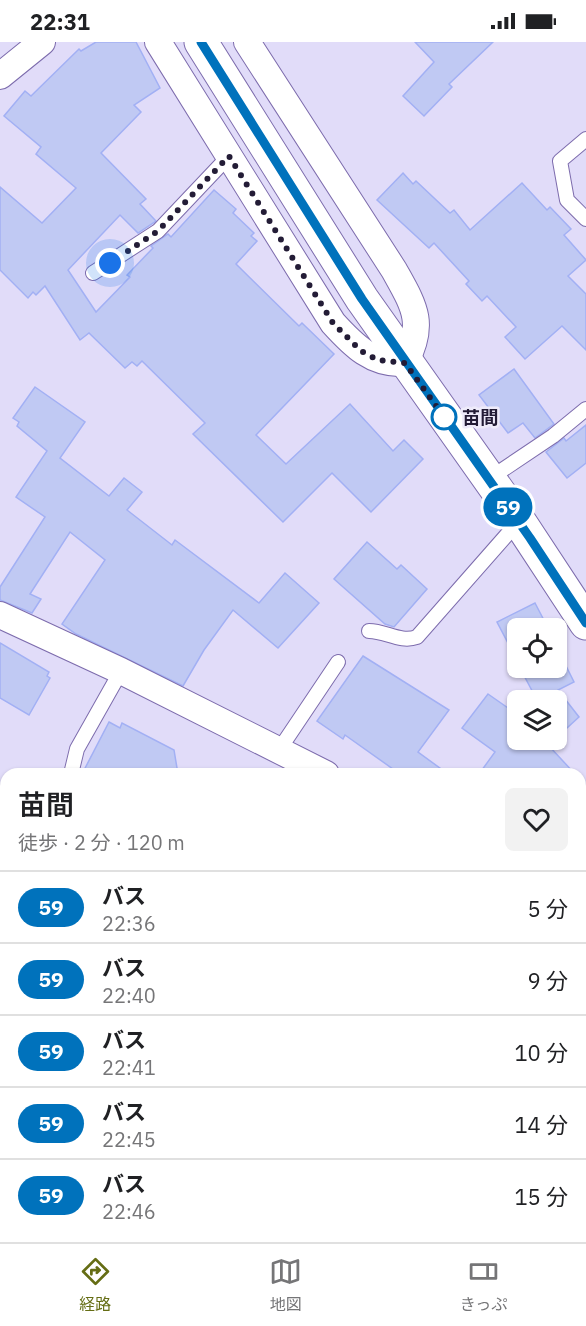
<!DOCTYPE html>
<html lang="ja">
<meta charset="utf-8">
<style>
body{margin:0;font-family:"IBM Plex Sans","Noto Sans JP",sans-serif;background:#f2f2f2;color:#202124;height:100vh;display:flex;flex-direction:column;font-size:22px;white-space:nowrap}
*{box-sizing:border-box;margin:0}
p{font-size:20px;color:#757577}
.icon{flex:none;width:33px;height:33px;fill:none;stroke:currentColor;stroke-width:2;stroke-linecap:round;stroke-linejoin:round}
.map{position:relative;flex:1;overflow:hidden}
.side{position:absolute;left:0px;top:726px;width:586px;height:474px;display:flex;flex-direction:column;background:#fff;border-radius:18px 18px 0 0;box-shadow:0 2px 4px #0004}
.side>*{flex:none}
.badge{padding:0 12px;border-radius:20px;font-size:21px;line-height:39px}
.fabs{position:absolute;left:507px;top:576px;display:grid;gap:12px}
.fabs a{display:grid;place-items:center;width:60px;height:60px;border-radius:9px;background:#fff;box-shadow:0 2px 4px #0004;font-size:30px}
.you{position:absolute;width:30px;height:30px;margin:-15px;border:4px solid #fff;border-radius:50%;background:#1a73e8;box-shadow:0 0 0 9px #1a73e833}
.map>.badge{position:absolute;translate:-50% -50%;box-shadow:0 0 0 3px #fff}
.round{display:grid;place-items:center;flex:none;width:63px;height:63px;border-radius:9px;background:#f2f2f2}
.head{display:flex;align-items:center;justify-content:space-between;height:102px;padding:0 18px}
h1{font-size:28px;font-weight:600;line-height:45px}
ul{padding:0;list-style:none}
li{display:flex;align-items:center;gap:18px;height:72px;padding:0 18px;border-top:2px solid #e0e0e0}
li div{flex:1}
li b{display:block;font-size:22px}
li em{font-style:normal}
li .badge{min-width:66px;font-weight:700;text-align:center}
.status{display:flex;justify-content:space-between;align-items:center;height:42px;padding:0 30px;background:#fff;direction:ltr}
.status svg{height:16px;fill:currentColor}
.dock{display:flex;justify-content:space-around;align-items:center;height:84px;border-top:2px solid #e0e0e0;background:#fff;font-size:16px;color:#757577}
.dock a{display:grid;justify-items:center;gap:3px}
.dock .on{color:#656d14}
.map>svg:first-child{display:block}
.forest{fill:#afb966}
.building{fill:#c0c9f3;stroke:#a2b0f4;stroke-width:1.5}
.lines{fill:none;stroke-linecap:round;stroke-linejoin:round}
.lane-casing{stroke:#7d6cad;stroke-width:16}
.street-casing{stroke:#7d6cad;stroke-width:28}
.secondary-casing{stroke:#7d6cad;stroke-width:35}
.lane{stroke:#fff;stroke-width:14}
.street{stroke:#fff;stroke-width:26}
.secondary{stroke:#fff;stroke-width:33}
.line-casing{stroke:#fff;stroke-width:14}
.line{stroke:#0072bc;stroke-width:9}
.walk{stroke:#231c36;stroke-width:6;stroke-dasharray:0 10.8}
.stop-dot{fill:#fff;stroke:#0072bc;stroke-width:3}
.labels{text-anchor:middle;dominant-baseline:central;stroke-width:5;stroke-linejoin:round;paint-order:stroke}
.stop-label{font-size:18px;font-weight:bold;fill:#231c36;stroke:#eeebfa;text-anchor:start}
</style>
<div class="status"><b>22:31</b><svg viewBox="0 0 49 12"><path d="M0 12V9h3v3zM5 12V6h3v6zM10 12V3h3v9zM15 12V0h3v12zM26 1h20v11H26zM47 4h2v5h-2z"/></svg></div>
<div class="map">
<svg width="586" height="1200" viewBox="0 0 586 1200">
<rect width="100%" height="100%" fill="#e1dcf9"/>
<!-- forest -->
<polygon class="forest" points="0,922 4,927 6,983 0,988"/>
<!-- building -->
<g class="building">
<polygon points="96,0 136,0 160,46 134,63 141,70 101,111 146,157 140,162 156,179 138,191 120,173 68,228 96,270 130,235 127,233 153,206 151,204 168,192 171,195 214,148 236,167 233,171 254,191 251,194 257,199 236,222 299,284 302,281 334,312 256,393 286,422 350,362 393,409 404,398 423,417 371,470 332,431 283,480 193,392 205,381 142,319 137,324 132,320 125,326 89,291 80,298 45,244 36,253 33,250 28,256 0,228 0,145 42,181 76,146 36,112 41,105 4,74 25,49 31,54 79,7 81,9"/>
<polygon points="415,0 493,0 449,42 452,45 424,74 403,54 434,20"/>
<polygon points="403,131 413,142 416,139 450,171 454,168 470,188 522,141 547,168 550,165 571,187 564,193 586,218 568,234 586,252 586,308 562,284 525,317 505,295 516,285 487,254 482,259 466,242 469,239 434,201 429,206 377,158"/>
<polygon points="514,327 554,382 535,396 523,381 508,391 479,353"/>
<polygon points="35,345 85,380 60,416 109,454 124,436 142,450 127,468 172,503 175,498 259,561 285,531 319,561 278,606 233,568 204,608 183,644 76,592 62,582 105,518 70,490 30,552 41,557 32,571 0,558 0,545 45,475 16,455 47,409 17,384 19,380 13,376"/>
<polygon points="586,383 586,421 567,436 546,410 564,396 566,399"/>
<polygon points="367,500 397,527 401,523 427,547 394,585 385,582 334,537"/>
<polygon points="535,561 548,586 518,586 518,620 497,580"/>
<polygon points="0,601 49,630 47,634 50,636 29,673 0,656"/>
<polygon points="556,604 574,640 558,648 579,675 556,696 556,658 537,658 520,626 556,626"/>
<polygon points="363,614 449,668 418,710 448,732 400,732 345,693 343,697 317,679"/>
<polygon points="488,652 518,673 518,698 552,698 554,699 549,704 575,732 479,732 495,710 462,686"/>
<polygon points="109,680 120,686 122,681 174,708 178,732 82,732"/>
</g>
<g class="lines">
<!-- lane casing -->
<g class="lane-casing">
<g id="lane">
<polyline points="586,97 560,119 567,158 586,177"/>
<polyline points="93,231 158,189 229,114"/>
<polyline points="489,437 553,394 586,367"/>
<path d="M369,589C386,589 400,601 417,595L519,479"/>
<polyline points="279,708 338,620"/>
<polyline points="71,732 77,707 121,629"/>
<polyline points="575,1194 577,1198 586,1193"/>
</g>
</g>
<!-- street casing -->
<g class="street-casing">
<g id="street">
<path d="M158,0L333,281C353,303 372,323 405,321C426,281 414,264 394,228L247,0"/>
<polyline points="0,34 42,0"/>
<polyline points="0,573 121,629 326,732"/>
<polyline points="580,937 586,940"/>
<polyline points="282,1194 288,1200"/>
</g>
</g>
<!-- secondary casing -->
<g class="secondary-casing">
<g id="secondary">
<polyline points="201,0 362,257 519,479 586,581"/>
<polyline points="580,827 586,816"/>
<polyline points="262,1200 268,1194"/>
</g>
</g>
<!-- lane -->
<use href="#lane" class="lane"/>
<!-- street -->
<use href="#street" class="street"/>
<!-- secondary -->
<use href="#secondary" class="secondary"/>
</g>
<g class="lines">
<!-- line casing -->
<g class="line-casing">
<polyline id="line" points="201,0 362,257 530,496 586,581"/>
</g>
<!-- line -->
<use href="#line" class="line"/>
<!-- walk -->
<polyline class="walk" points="110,221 158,189 229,114 333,281 361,309 378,318 405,321 447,379 444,375"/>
</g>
<!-- markers -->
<circle class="stop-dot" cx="444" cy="375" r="12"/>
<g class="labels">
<!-- stop labels -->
<g class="stop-label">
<text x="462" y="375">苗間</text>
</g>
</g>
</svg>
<div class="fabs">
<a><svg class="icon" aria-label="locate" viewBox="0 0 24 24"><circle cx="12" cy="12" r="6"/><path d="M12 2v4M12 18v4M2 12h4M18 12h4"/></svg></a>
<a><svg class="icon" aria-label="layers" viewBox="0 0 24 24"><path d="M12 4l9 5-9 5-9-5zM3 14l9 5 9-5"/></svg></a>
</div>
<div class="you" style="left:110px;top:221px"></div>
<b class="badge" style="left:508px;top:465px;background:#0072bc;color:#fff">59</b>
<section class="side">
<div class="head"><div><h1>苗間</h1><p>徒歩 · 2 分 · 120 m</p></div><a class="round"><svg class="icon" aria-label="heart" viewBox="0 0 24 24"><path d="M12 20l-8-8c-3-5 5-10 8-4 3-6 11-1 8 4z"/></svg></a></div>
<ul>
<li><span class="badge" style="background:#0072bc;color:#fff">59</span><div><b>バス</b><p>22:36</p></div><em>5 分</em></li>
<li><span class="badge" style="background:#0072bc;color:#fff">59</span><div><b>バス</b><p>22:40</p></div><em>9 分</em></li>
<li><span class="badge" style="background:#0072bc;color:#fff">59</span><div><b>バス</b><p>22:41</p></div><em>10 分</em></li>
<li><span class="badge" style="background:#0072bc;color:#fff">59</span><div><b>バス</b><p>22:45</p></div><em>14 分</em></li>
<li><span class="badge" style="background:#0072bc;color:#fff">59</span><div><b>バス</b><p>22:46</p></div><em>15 分</em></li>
</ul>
</section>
</div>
<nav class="dock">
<a class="on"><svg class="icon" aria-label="directions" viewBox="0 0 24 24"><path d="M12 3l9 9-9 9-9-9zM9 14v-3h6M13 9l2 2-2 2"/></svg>経路</a>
<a><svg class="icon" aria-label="map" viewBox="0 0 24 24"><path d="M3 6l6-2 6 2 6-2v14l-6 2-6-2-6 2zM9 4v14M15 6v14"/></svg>地図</a>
<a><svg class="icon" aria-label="tickets" viewBox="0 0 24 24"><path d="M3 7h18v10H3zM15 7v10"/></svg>きっぷ</a>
</nav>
